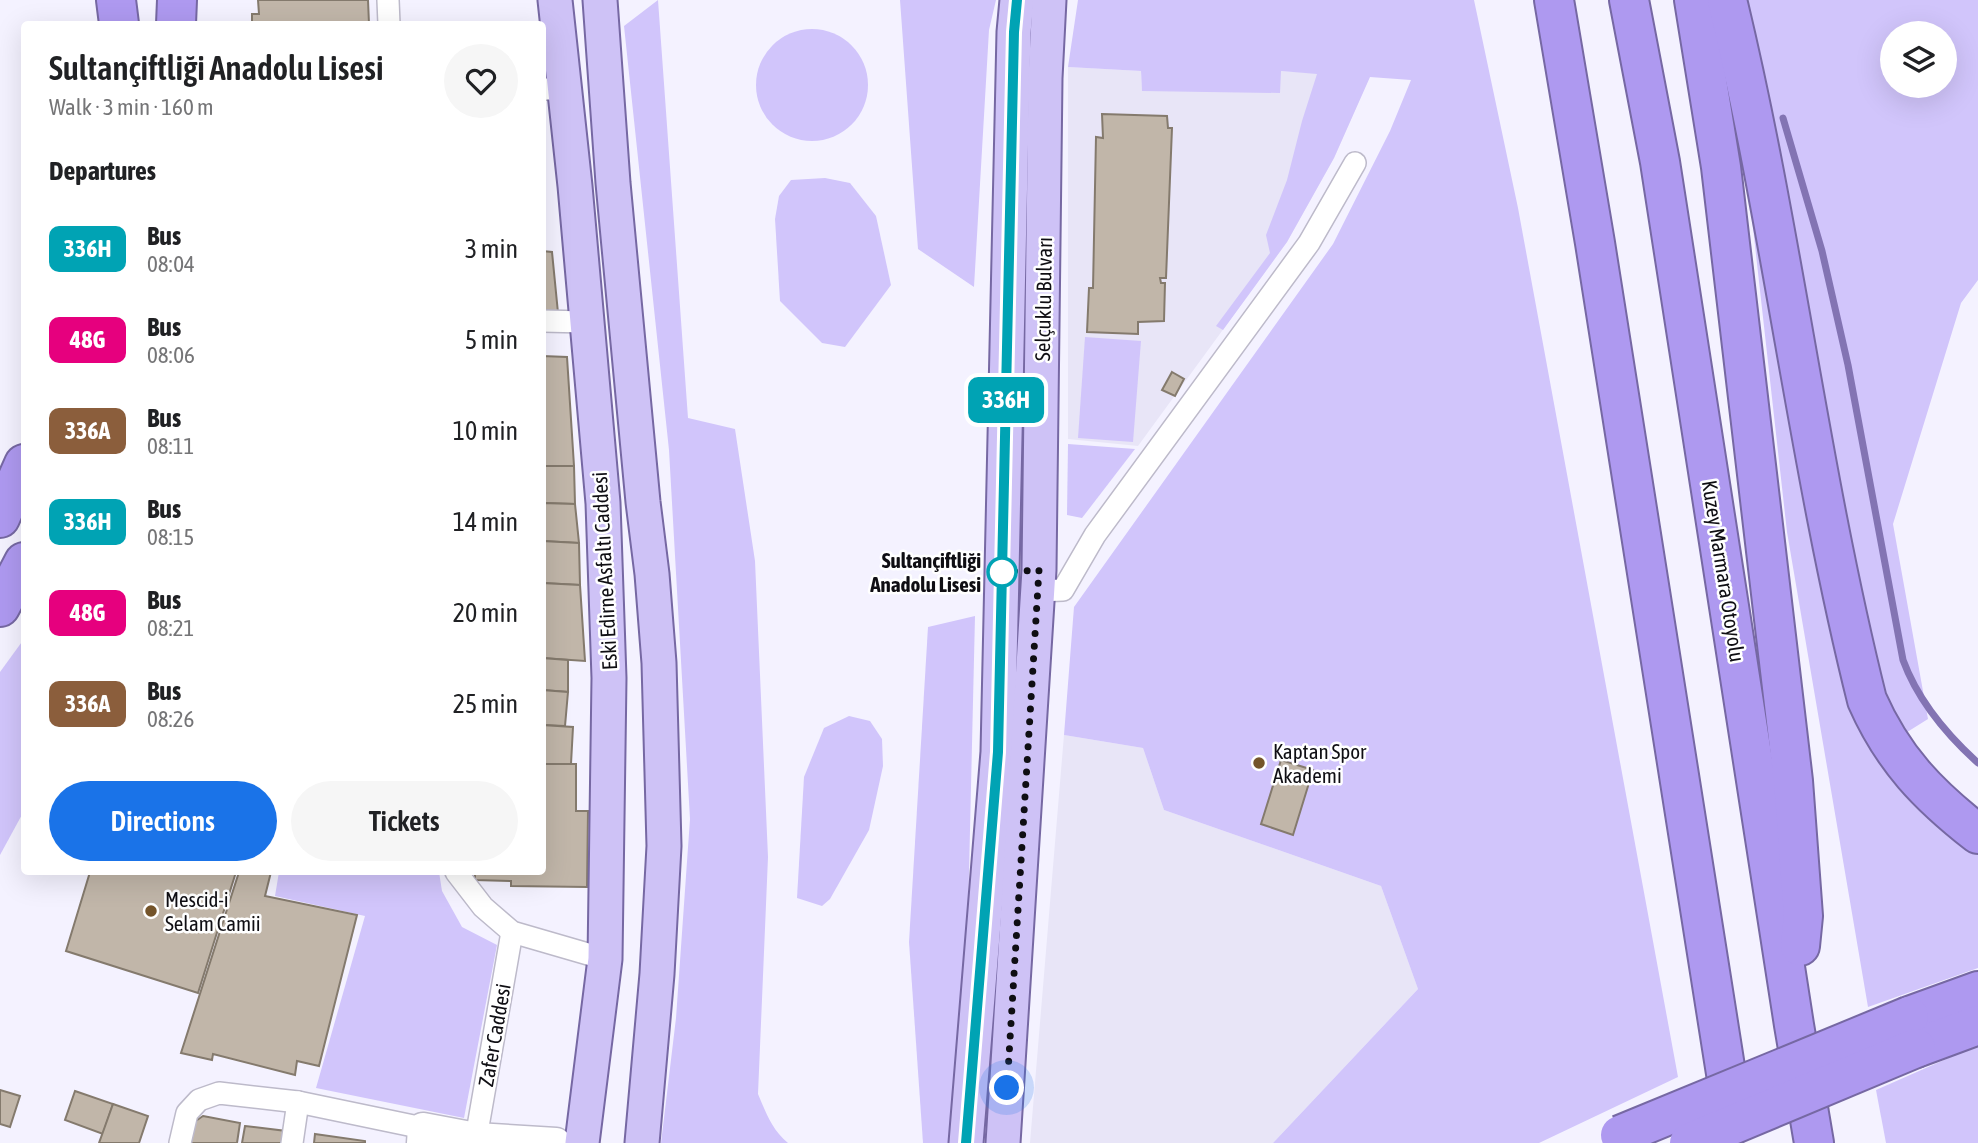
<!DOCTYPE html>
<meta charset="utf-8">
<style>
body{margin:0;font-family:"Asap Condensed",sans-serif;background:#f6f6f6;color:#202124;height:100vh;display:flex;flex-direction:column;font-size:26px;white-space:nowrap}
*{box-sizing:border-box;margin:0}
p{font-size:23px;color:#757577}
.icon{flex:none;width:38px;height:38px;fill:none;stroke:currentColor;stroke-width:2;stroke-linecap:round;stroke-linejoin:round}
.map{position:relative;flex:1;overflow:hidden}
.sheet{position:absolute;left:21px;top:21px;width:525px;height:854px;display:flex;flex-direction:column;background:#fff;border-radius:7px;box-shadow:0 7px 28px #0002}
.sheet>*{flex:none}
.badge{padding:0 14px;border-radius:10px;font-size:24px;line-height:46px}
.controls{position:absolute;left:1880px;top:21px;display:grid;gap:14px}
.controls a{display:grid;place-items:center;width:77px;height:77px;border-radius:50%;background:#fff;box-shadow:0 7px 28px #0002;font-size:35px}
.you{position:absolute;width:35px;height:35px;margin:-18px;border:5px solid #fff;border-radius:50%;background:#1a73e8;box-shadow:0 0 0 10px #1a73e833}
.map>.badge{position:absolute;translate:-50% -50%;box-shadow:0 0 0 4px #fff}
h2{padding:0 28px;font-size:26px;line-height:63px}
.round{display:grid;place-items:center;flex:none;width:74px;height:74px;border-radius:37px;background:#f6f6f6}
.head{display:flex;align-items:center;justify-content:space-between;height:119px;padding:0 28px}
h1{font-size:33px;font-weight:600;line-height:52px}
.cta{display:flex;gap:14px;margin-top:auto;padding:14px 28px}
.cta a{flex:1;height:80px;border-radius:42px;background:#1a73e8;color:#fff;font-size:28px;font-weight:600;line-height:80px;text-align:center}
.cta a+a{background:#f6f6f6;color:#202124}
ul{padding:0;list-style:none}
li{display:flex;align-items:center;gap:21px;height:91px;padding:0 28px}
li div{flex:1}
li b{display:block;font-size:26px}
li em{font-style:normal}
li .badge{min-width:77px;font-weight:700;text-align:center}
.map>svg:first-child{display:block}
.built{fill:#e8e5f7}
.green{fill:#d1c5fb;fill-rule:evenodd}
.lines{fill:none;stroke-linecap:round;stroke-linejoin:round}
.stream{stroke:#8374b3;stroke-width:7}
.building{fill:#c1b6a9;stroke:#847a6d;stroke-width:2}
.street-casing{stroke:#bdbaca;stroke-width:24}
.secondary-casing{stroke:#bdbaca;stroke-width:33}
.primary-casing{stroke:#7668a3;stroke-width:37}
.highway-casing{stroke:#7668a3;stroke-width:42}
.street{stroke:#fff;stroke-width:21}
.secondary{stroke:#fff;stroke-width:30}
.primary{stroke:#cec2f6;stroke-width:33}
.highway{stroke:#ae99f0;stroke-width:38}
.highway-bridge-casing{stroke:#7668a3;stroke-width:42;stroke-linecap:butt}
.highway-bridge{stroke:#ae99f0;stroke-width:38}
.line-casing{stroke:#fff;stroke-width:16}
.line{stroke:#00a3b4;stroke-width:10}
.walk{stroke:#0f0e13;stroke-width:7;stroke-dasharray:0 12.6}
.stop-dot{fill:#fff;stroke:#00a3b4;stroke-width:3.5}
.poi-dot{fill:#74542a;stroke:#fff;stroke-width:2.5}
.labels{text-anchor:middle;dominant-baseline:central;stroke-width:5;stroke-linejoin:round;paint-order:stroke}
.street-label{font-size:21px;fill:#0f0e13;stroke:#fff}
.stop-label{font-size:21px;font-weight:bold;fill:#0f0e13;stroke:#fff;text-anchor:end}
.poi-label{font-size:21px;fill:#0f0e13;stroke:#fff;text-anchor:start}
</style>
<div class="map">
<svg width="1978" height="1143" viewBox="0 0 1978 1143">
<rect width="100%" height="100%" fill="#f4f2ff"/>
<!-- built -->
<g class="built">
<polygon points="1068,67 1141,71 1142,90 1280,92 1280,71 1370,76 1334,158 1287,242 1138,446 1068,439"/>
<polygon points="1064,735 1143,748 1164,810 1381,886 1418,989 1273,1143 1030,1143"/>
</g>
<!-- green -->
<g class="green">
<path d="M658,0L688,418L735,429L755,561L768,857L758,1094C766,1113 772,1130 788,1143H661L676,1018L690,819L669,450L624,26Z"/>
<polygon points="900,0 996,0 989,30 974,287 918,249"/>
<polygon points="1078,0 1474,0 1518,208 1678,1077 1539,1143 1273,1143 1418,989 1381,886 1164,810 1143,748 1064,735 1074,607 1333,244 1390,131 1411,80 1370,77 1334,158 1287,242 1223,330 1216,326 1270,253 1266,235 1287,180 1302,121 1317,74 1281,71 1280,93 1142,91 1141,71 1068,67"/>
<path d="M1745,0H1978V280L1961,303L1893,524L1928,719L1904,734L1878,686L1793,268L1771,110ZM1892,33H1944V86H1892Z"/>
<circle cx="812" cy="85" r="56"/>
<polygon points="825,178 850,183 876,216 891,285 845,347 822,343 780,301 775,219 779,196 791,180"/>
<polygon points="1751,210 1840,653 1966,846 1978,853 1978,968 1868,1007 1787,532"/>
<polygon points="1085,337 1141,341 1133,442 1078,438"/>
<polygon points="1068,444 1135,449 1082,518 1067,515"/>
<polygon points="975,616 968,916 949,1143 923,1143 909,942 928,627"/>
<polygon points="24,639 24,811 0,855 0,672"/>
<polygon points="849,716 870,721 882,739 883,766 869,830 830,899 822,906 797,898 804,777 824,728"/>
<polygon points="279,872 439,872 442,891 462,927 497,945 464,1118 316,1088 365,916 275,896"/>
<polygon points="1978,1045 1978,1143 1886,1143 1876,1090"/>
</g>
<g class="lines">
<!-- stream -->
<path class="stream" d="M1783,118L1822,251L1848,365L1903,660C1918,701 1946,734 1978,763"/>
</g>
<!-- building -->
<g class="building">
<polygon points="258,0 368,0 369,24 252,24 252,14 259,14"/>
<polygon points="403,23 495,24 403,24"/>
<polygon points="1102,114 1167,116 1168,128 1172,128 1166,278 1160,278 1161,283 1165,283 1164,321 1138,322 1138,334 1087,332 1089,288 1093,288 1096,137 1103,138"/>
<polygon points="542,251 552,252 558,313 542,312"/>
<polygon points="542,356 567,357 574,466 542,466"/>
<polygon points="1172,372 1184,379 1175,396 1162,390"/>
<polygon points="542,466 574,466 575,504 542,503"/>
<polygon points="542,503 575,504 579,543 542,541"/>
<polygon points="542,541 579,543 580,585 542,583"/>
<polygon points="542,583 580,585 585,661 542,658"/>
<polygon points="542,658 568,660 568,692 542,690"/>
<polygon points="542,690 568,692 565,726 542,725"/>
<polygon points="542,725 573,727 571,764 542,764"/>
<polygon points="1281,760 1313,770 1293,835 1261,824"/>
<polygon points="542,764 576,764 576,811 588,811 587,887 511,886 511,881 475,880 475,872 542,872"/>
<polygon points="90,872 236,872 198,993 66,951"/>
<polygon points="239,872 271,872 265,896 357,915 319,1066 297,1061 295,1075 213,1054 212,1060 181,1053"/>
<polygon points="0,1090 20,1096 10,1127 0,1124"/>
<polygon points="75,1091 113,1104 103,1134 65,1120"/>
<polygon points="113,1104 148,1116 139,1143 99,1143"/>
<polygon points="203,1116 240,1123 237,1143 185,1143 187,1127"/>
<polygon points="245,1126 286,1131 285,1143 242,1143"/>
<polygon points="315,1134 365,1141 365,1143 314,1143"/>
</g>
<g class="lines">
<!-- street casing -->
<g class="street-casing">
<g id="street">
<polyline points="388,0 389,24"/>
<polyline points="542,89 564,89"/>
<polyline points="542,321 586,322"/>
<polyline points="1038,591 1063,590 1095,535 1309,243 1355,163"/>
<polyline points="456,872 483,907 512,932 605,959"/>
<polyline points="476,1138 512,932"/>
<polyline points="180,1143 187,1113 199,1100 219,1093 298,1102 423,1128"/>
<polyline points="292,1143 298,1102"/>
</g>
</g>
<!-- secondary casing -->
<g class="secondary-casing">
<polyline id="secondary" points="422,1143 423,1128 476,1138 556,1143"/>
</g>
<!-- primary casing -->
<g class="primary-casing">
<g id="primary">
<polyline points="555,0 575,186 603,503 609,678 605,959 582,1143"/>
<polyline points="600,0 613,183 643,502 652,574 659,663 664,846 657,974 642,1143"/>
<polyline points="966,1143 998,752 1014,32 1017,0"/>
<polyline points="1003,1143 1039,570 1045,78 1049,0"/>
</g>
</g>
<!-- highway casing -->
<g class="highway-casing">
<g id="highway">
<polyline points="116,0 119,24"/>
<polyline points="1554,0 1595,243 1734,1124"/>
<polyline points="1629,0 1660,162 1794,1025 1814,1143"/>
<polyline points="1694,0 1721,167 1793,781 1803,916 1800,946"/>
<path d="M1727,0C1783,231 1809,469 1867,700C1893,759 1928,795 1978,834"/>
<polyline points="176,24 177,0"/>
<polyline points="0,518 24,464"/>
<polyline points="0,607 24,562"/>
<polyline points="1909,1016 1978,991"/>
<polyline points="1916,1048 1978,1025"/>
</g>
</g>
<!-- street -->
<use href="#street" class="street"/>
<!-- secondary -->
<use href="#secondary" class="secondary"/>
<!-- primary -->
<use href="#primary" class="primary"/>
<!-- highway -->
<use href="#highway" class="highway"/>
<!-- highway-bridge casing -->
<g class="highway-bridge-casing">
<g id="highway-bridge">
<polyline points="1620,1135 1909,1016"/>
<polyline points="1689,1143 1916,1048"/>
</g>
</g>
<!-- highway-bridge -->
<use href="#highway-bridge" class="highway-bridge"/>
</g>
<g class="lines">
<!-- line casing -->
<g class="line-casing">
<polyline id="line" points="966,1143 998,752 1014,32 1017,0"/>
</g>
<!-- line -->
<use href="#line" class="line"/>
<!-- walk -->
<polyline class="walk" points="1002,572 1039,570 1007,1088"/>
</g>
<!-- markers -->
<circle class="stop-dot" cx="1002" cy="572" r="14"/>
<g class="poi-dot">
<circle cx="1259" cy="763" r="7"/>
<circle cx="151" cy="911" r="7"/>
</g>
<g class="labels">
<!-- street labels -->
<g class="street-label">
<text transform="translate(1043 299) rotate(-89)">Selçuklu Bulvarı</text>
<text transform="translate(604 571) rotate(-93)">Eski Edirne Asfaltı Caddesi</text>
<text transform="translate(1724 571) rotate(81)">Kuzey Marmara Otoyolu</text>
<text transform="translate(494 1035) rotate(-80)">Zafer Caddesi</text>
</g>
<!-- stop labels -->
<g class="stop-label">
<text x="981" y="560">Sultançiftliği<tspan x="981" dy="24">Anadolu Lisesi</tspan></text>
</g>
<!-- poi labels -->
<g class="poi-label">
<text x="1273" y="751">Kaptan Spor<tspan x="1273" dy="24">Akademi</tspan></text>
<text x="165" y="899">Mescid-i<tspan x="165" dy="24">Selam Camii</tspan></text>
</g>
</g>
</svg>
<div class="controls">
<a><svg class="icon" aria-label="layers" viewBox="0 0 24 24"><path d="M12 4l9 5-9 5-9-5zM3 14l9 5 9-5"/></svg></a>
</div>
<div class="you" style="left:1007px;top:1088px"></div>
<b class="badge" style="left:1006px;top:400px;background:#00a3b4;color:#fff">336H</b>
<section class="sheet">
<div class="head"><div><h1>Sultançiftliği Anadolu Lisesi</h1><p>Walk · 3 min · 160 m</p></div><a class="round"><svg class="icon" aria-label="heart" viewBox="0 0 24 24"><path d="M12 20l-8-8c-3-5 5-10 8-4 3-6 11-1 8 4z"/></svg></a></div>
<h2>Departures</h2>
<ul>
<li><span class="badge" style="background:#00a3b4;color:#fff">336H</span><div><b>Bus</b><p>08:04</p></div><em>3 min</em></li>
<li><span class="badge" style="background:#e6007e;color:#fff">48G</span><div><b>Bus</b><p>08:06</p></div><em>5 min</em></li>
<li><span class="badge" style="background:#8b5e3c;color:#fff">336A</span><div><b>Bus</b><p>08:11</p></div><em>10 min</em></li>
<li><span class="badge" style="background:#00a3b4;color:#fff">336H</span><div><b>Bus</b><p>08:15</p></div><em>14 min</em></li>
<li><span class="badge" style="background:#e6007e;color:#fff">48G</span><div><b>Bus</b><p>08:21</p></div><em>20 min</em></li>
<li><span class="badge" style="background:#8b5e3c;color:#fff">336A</span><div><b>Bus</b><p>08:26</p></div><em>25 min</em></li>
</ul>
<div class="cta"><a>Directions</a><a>Tickets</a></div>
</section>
</div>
